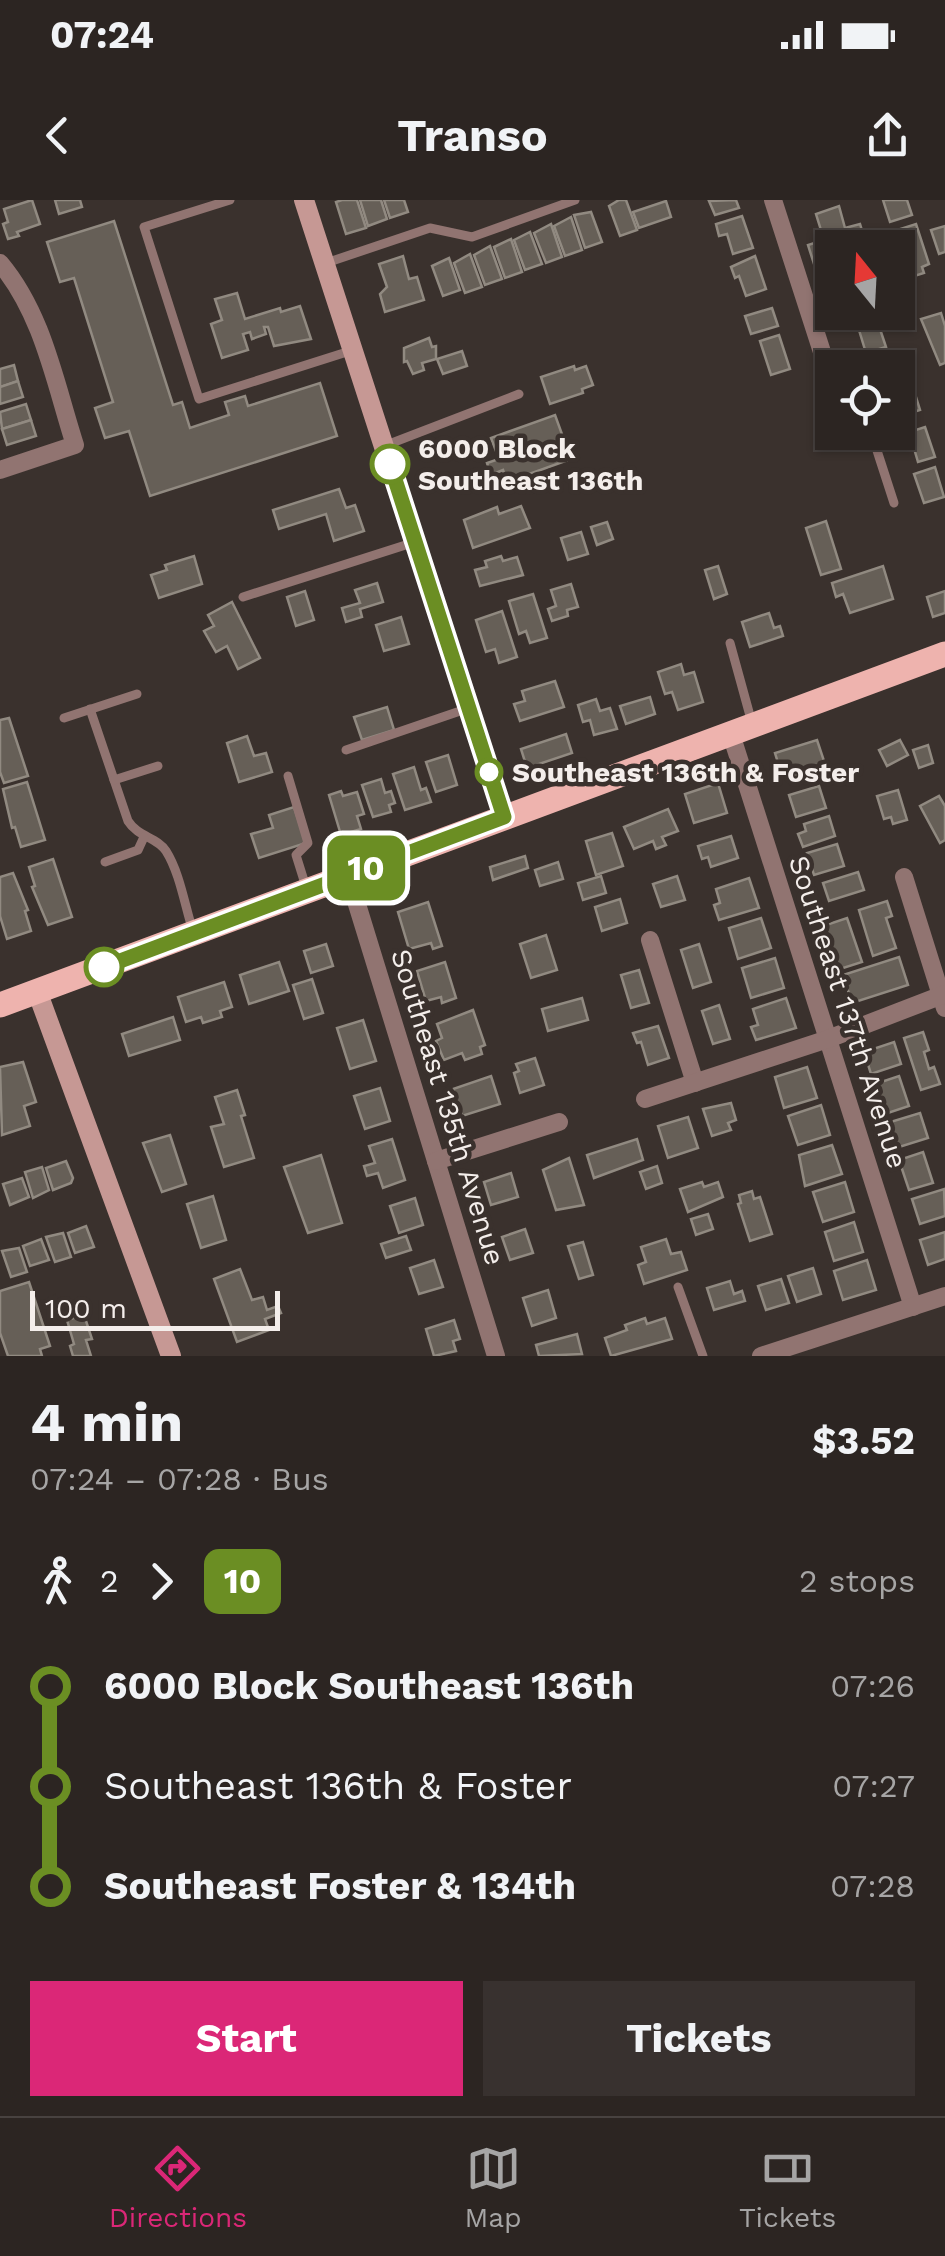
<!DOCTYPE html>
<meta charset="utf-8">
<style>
body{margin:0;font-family:"Work Sans",sans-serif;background:#38312f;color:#f1f3f6;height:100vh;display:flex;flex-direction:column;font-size:38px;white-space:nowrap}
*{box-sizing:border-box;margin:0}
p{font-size:32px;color:#a6a5a5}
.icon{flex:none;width:55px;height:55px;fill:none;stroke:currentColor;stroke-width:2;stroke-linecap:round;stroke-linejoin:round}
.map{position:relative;height:1156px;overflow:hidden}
.sheet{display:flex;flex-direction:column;background:#2c2522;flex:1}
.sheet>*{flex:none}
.badge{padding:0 20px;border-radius:15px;font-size:35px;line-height:65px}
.needle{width:65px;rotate:342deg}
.fabs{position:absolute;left:815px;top:30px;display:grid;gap:20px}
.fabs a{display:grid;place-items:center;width:100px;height:100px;border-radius:0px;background:#2c2522;box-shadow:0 2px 8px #0004,0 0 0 2px #484240;font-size:50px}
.scale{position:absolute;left:30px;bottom:25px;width:250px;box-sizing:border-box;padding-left:10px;border:5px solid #f4eeeb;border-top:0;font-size:28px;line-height:35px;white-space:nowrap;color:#f4eeeb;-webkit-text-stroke:8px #3a312d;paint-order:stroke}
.map>.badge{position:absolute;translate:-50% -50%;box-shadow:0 0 0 5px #fff}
.legs{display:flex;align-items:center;gap:15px;height:110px;padding:0 30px;font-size:32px}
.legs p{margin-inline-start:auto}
.overview{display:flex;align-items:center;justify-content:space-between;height:170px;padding:0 30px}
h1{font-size:55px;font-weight:700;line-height:75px}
.cta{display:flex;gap:20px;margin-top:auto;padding:20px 30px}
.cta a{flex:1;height:115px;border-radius:0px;background:#db2777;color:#fff;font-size:40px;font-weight:700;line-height:115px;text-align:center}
.cta a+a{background:#38312f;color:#f1f3f6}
ul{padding:0 30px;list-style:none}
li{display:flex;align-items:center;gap:35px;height:100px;font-size:38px}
li i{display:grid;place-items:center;width:15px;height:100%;margin:0 12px;background:currentColor}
li i::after{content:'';width:25px;height:25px;margin:-12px;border:8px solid;border-radius:50%;background:#2c2522}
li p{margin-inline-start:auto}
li:first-child i{background:linear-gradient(#0000 50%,currentColor 0)}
li:last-child i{background:linear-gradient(currentColor 50%,#0000 0)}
.status{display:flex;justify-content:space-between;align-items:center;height:70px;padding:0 50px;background:#2c2522;direction:ltr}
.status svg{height:28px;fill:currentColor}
header{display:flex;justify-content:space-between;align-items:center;height:130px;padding:0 30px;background:#2c2522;font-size:45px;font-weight:700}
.menu{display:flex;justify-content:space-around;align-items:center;height:140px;border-top:2px solid #484240;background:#2c2522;font-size:28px;color:#a6a5a5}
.menu a{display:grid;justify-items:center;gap:5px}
.menu .current{color:#db2777}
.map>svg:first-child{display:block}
.building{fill:#665f57;stroke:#918a81;stroke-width:2.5}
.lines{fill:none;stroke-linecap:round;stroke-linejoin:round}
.lane{stroke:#917471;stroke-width:9}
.street{stroke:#917471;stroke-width:18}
.secondary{stroke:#c69894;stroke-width:20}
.primary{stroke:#eeb3ae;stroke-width:25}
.line-1-casing{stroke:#fff;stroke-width:22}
.line-1{stroke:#6b8e23;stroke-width:15}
.stop-1-dot{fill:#fff;stroke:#6b8e23;stroke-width:5}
.labels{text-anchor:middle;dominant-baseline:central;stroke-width:9;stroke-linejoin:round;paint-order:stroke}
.stop-label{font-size:28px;font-weight:bold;fill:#f4eeeb;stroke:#3a312d;text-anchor:start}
.street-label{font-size:28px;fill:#f4eeeb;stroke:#3a312d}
</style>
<div class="status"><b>07:24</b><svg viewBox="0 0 49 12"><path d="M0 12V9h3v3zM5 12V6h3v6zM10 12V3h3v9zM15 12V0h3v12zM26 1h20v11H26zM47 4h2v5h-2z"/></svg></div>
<header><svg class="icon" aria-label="back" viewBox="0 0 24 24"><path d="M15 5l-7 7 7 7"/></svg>Transo<svg class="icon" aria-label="share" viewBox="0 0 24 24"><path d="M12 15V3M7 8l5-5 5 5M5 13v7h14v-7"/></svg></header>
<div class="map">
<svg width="945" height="1156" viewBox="0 0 945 1156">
<rect width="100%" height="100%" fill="#3a312d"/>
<!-- building -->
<g class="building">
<polygon points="32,0 40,24 17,32 19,36 8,39 3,24 8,22 4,9"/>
<polygon points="55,0 80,0 82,7 59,14"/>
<polygon points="342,0 357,0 366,28 346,34 336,2"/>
<polygon points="360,0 381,0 387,19 368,26"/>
<polygon points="384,0 404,0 408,12 390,18"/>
<polygon points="619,0 626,0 637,30 620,36 609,6"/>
<polygon points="736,0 739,8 715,15 709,1"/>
<polygon points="883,0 907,0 912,15 890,22"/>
<polygon points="666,1 671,17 639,28 633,12"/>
<polygon points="839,6 845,28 860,24 867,47 832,48 832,58 814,64 808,45 824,40 816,14"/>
<polygon points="591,12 602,42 585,48 574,15"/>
<polygon points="742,16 753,48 733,54 727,34 719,36 716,24"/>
<polygon points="571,17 582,50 565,56 554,26"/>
<polygon points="114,21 173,205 182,202 190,228 229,215 225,202 245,196 248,206 320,183 337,236 150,296 129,231 105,238 95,208 113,202 74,78 60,82 47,42"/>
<polygon points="551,24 562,57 546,63 534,33"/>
<polygon points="916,24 929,64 922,67 924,73 908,78 897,43 900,41 897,30"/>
<polygon points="945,26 945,52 939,54 931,30"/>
<polygon points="530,32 542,64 525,70 514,40"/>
<polygon points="511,39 522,72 505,78 494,47"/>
<polygon points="490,46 502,79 485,85 474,55"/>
<polygon points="470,54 482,87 465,93 454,63"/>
<polygon points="403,56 409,79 417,77 424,100 385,112 380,94 387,87 379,64"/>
<polygon points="755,56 766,89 746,96 739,76 735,78 731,67"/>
<polygon points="449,58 460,90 443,96 432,66"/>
<polygon points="237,93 245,119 280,108 281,112 300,106 311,139 274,146 268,127 264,127 266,134 252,139 250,132 243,134 248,150 222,158 211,124 222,120 215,99"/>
<polygon points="772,108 778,126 751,134 745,116"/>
<polygon points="941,113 945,126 945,163 940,165 921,119"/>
<polygon points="878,123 886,147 866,153 859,130"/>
<polygon points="779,135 790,169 771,175 760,141"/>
<polygon points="429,138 432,147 436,146 436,159 422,163 424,170 413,174 407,161 404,162 404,148"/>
<polygon points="462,151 467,166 443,174 437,159"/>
<polygon points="14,165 18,181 0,187 0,169"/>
<polygon points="574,166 575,170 586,166 593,185 582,189 583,193 550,204 541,177"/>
<polygon points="908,171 920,210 901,216 898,173"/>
<polygon points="18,181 23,197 0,204 0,187"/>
<polygon points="26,204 31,220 2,229 0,212"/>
<polygon points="555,215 571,259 507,282 503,270 491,275 487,263 499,259 491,238"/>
<polygon points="31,220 36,236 7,245 2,229"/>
<polygon points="925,227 935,257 918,262 913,245 907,247 903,234"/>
<polygon points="935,267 944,297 924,303 914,274"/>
<polygon points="339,289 346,308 355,305 364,331 334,341 326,314 279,329 273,310"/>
<polygon points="521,306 530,328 473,348 464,320 497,307 499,314"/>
<polygon points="826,321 841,369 821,375 806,328"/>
<polygon points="607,322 613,339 597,345 591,327"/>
<polygon points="581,332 588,354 568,360 561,338"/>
<polygon points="194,356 202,384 159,398 151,375 167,370 165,365"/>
<polygon points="501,356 503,361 517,357 523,375 480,386 475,370 487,367 485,361"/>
<polygon points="718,366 727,394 714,399 705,370"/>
<polygon points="883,366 893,399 850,413 843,394 836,397 832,383"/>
<polygon points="377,383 383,402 360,409 362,417 346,422 342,408 360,403 355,390"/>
<polygon points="571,384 578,407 567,410 568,416 552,421 548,409 556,406 551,390"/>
<polygon points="305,391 314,420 296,426 287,397"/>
<polygon points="945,391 945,413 933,417 927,397"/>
<polygon points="533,394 547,438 530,443 526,431 519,434 509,401"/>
<polygon points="232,402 260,458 238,469 227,446 216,452 204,431 214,426 208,415"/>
<polygon points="502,411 517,457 499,463 495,449 486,452 476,420"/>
<polygon points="769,413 774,428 780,426 783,436 750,447 742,422"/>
<polygon points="401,417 409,444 384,451 376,425"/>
<polygon points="681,464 684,475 694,472 703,502 678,510 672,492 665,494 658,472"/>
<polygon points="555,481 564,507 520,521 514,504 525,501 522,491"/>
<polygon points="650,497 655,514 626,524 620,506"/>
<polygon points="596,499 600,511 610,508 617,529 594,535 590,520 583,522 578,505"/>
<polygon points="387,507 394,530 362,540 354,517"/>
<polygon points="9,518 28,576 4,583 0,572 0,520"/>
<polygon points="566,534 572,553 527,568 521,549"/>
<polygon points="247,536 254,556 266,553 272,572 239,582 227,543"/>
<polygon points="817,540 827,570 791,581 786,564 779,566 775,553"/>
<polygon points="900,540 908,555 887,566 879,550"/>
<polygon points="928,545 933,563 919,568 913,550"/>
<polygon points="448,555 457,585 436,592 426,562"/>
<polygon points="414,567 421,590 426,588 431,602 405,610 393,574"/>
<polygon points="381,579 385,593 391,591 395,603 389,605 391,612 373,617 362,585"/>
<polygon points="27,582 45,640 21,647 15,627 12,628 3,589"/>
<polygon points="718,583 727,613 694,623 685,594"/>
<polygon points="819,586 826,608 796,617 789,595"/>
<polygon points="898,590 907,620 893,624 891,617 884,619 877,596"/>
<polygon points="341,591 343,596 357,592 364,614 357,616 361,629 341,635 329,595"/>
<polygon points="939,596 945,606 945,640 940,643 920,606"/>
<polygon points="294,607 306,643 259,658 251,634 273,628 269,615"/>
<polygon points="668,609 678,631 662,637 666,645 656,649 653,641 634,649 624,627"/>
<polygon points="829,616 835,636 803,647 798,634 806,631 804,624"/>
<polygon points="612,633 623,666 596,675 586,641"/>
<polygon points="731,636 738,658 711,667 708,657 702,659 698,646"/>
<polygon points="837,644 844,666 814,675 807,653"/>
<polygon points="525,656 528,668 493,680 490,667"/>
<polygon points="53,659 72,717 48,725 32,687 35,686 29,667"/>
<polygon points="558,662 563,679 540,686 535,670"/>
<polygon points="858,672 864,690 829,701 823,683"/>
<polygon points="13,673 28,710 25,711 31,731 7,739 0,716 0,677"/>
<polygon points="601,676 606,693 583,700 578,683"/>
<polygon points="677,676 685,700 661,707 653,684"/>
<polygon points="749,678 759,708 719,720 714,705 720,703 716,689"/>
<polygon points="620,699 627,723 602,731 595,707"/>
<polygon points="887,701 892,716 886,718 896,748 873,756 859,710"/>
<polygon points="428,702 442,746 433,749 431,743 409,749 398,712"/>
<polygon points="761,718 771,748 738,759 729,728"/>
<polygon points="847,718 862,762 837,770 823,726"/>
<polygon points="546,735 557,770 531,778 520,744"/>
<polygon points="326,744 333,766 311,773 304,751"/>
<polygon points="699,744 711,782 693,788 681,750"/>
<polygon points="899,757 908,785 852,803 843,775"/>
<polygon points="775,758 784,788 751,798 742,768"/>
<polygon points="279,762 289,791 249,804 240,775"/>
<polygon points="445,762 456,798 442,803 441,797 426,801 417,771"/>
<polygon points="639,770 649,803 631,808 621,775"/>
<polygon points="312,779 323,813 304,819 293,785"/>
<polygon points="224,782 232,807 220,811 222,817 203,823 201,817 186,822 178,797"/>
<polygon points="582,798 588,820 548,831 542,809"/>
<polygon points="786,798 796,828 756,840 751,827 758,825 753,809"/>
<polygon points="719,805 730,839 713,844 702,811"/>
<polygon points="473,810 485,845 480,847 482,854 465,860 462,853 444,860 436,841 442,838 437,824"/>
<polygon points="173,817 180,840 129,856 122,834"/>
<polygon points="363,820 376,861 350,869 337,828"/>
<polygon points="658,826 669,858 648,865 641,842 637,843 633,833"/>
<polygon points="923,832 929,850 924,852 929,869 934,867 940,884 921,890 904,838"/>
<polygon points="894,842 901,864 871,874 864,852"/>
<polygon points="535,858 544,885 520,893 514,873 519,871 516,864"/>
<polygon points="23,862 36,902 24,906 30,926 2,935 0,867"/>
<polygon points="807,867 817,898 784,908 775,877"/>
<polygon points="491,876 500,904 462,916 453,889"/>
<polygon points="899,876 909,906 885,914 875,884"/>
<polygon points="380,888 390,921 365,929 354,896"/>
<polygon points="237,890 245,915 241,916 254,958 224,967 211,927 224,924 215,897"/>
<polygon points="731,903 736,920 728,923 731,930 712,936 703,909"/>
<polygon points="821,905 830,935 798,945 788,916"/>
<polygon points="920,913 928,938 896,948 887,923"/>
<polygon points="688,917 698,948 668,958 658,926"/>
<polygon points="170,935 186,984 162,992 143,943"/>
<polygon points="392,939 405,980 383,988 378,973 367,976 364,966 375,963 369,946"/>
<polygon points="637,939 643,960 594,978 587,955"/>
<polygon points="832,945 842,974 805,986 799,955"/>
<polygon points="923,952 933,983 909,990 899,960"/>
<polygon points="321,955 342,1023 308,1033 284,967"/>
<polygon points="569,958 584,1005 556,1010 543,970"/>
<polygon points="66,961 73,978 71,983 53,990 46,968"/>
<polygon points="657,966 662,983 646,989 640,972"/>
<polygon points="42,967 49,990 33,998 25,972"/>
<polygon points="511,973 518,997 491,1005 484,982"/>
<polygon points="22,978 29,997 10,1005 3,984"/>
<polygon points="702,982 704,987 718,982 723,997 688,1012 680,989"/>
<polygon points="845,982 854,1012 823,1022 813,992"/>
<polygon points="944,989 945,1016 920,1024 912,999"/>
<polygon points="752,991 754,999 760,997 772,1034 750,1041 738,1004 741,1003 739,995"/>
<polygon points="213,996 226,1040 201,1048 187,1004"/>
<polygon points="415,998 423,1025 399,1033 390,1006"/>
<polygon points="708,1014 713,1029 696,1035 691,1019"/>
<polygon points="854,1022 863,1052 834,1061 825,1032"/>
<polygon points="86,1026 94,1047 75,1053 68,1033"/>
<polygon points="525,1029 533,1053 510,1060 502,1037"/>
<polygon points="945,1032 945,1059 928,1065 920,1040"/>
<polygon points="63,1033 71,1057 55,1062 46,1037"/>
<polygon points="406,1036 411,1050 386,1058 381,1044"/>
<polygon points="41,1039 49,1060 30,1066 23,1046"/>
<polygon points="666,1039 671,1054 681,1052 687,1070 644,1084 638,1065 646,1062 641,1047"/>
<polygon points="583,1042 593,1075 579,1079 568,1046"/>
<polygon points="19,1048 27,1072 11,1077 2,1051"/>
<polygon points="434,1060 443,1087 419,1094 410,1068"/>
<polygon points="867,1060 876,1090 843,1100 834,1071"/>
<polygon points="813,1068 821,1094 797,1102 788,1076"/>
<polygon points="240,1069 252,1100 263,1097 267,1110 278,1106 281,1113 265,1119 269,1130 237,1142 214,1079"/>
<polygon points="781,1079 789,1103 766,1110 758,1086"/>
<polygon points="730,1081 734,1094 742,1091 745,1101 714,1110 707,1088"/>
<polygon points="29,1082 50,1146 40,1149 42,1156 8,1156 0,1133 0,1091"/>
<polygon points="548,1090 556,1118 532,1126 523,1098"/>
<polygon points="84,1115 92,1139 86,1140 91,1156 73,1156 70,1146 74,1144 67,1120"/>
<polygon points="645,1118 647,1124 665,1118 672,1139 611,1156 605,1138 627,1130 625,1125"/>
<polygon points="454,1120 460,1139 453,1141 456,1151 434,1156 426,1129"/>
<polygon points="577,1134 582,1154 539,1156 536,1145"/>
</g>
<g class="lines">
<!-- lane -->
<g class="lane">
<polyline points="230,0 144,27 199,199 350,151"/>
<polyline points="326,63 430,28 472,37 575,0"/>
<polyline points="871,232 894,303"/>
<polyline points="384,246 519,194"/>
<polyline points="243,397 415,342"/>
<polyline points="730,443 752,523"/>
<path d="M90,509L128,621C138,637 157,637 166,651C180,673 185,707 193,731"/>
<polyline points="64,518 137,494"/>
<polyline points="346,550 466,509"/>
<polyline points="288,576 308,643 296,655 306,687"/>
<polyline points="114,580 158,566"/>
<polyline points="105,662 138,650 144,637"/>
<polyline points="678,1087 703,1156"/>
</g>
<!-- street -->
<g class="street">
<polyline points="773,0 832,183"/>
<path d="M0,63C43,114 55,183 75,245L0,270"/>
<polyline points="731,534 913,1107"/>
<polyline points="348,675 496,1156"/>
<polyline points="904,677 945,808"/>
<polyline points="650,740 695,883"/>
<polyline points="645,899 828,839 945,794"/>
<polyline points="436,961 559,922"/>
<polyline points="761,1156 945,1096"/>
</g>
<!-- secondary -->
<g class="secondary">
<polyline points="304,0 504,617"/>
<polyline points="37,791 171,1156"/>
</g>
<!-- primary -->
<polyline class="primary" points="0,805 945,454"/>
</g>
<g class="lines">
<!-- line-1 casing -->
<g class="line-1-casing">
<polyline id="line-1" points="104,767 504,617 390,264"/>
</g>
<!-- line-1 -->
<use href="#line-1" class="line-1"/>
</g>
<!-- markers -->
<g class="stop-1-dot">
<circle cx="390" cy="264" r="18"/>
<circle cx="489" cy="572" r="12"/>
<circle cx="104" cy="767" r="18"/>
</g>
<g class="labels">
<!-- stop labels -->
<g class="stop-label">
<text x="418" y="248">6000 Block<tspan x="418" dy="32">Southeast 136th</tspan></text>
<text x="512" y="572">Southeast 136th &amp; Foster</text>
</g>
<!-- street labels -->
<g class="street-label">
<text transform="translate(848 812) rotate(72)">Southeast 137th Avenue</text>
<text transform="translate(448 907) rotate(73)">Southeast 135th Avenue</text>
</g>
</g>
</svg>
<div class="fabs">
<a><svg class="needle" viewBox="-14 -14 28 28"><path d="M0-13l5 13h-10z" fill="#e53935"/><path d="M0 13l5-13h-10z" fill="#a6a5a5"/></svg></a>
<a><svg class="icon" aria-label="locate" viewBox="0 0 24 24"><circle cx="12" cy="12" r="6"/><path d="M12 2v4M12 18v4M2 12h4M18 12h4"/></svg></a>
</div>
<div class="scale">100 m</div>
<b class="badge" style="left:366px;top:668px;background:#6b8e23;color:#fff">10</b>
</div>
<section class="sheet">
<div class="overview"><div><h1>4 min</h1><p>07:24 – 07:28 · Bus</p></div><b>$3.52</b></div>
<div class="legs"><svg class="icon" aria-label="walk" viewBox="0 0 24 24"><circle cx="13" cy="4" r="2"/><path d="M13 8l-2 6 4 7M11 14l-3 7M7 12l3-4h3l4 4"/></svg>2<svg class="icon" aria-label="forward" viewBox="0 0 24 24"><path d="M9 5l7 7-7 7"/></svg><b class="badge" style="background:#6b8e23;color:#fff">10</b><p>2 stops</p></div>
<ul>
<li><i style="color:#6b8e23"></i><b>6000 Block Southeast 136th</b><p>07:26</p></li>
<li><i style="color:#6b8e23"></i><span>Southeast 136th &amp; Foster</span><p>07:27</p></li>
<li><i style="color:#6b8e23"></i><b>Southeast Foster &amp; 134th</b><p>07:28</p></li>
</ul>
<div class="cta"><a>Start</a><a>Tickets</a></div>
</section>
<nav class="menu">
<a class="current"><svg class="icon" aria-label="directions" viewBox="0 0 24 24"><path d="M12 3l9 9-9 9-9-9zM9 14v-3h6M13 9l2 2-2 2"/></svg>Directions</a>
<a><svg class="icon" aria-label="map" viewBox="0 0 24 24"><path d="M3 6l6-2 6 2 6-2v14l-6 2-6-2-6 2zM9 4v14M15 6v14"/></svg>Map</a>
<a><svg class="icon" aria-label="tickets" viewBox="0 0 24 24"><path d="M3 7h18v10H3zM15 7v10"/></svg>Tickets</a>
</nav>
